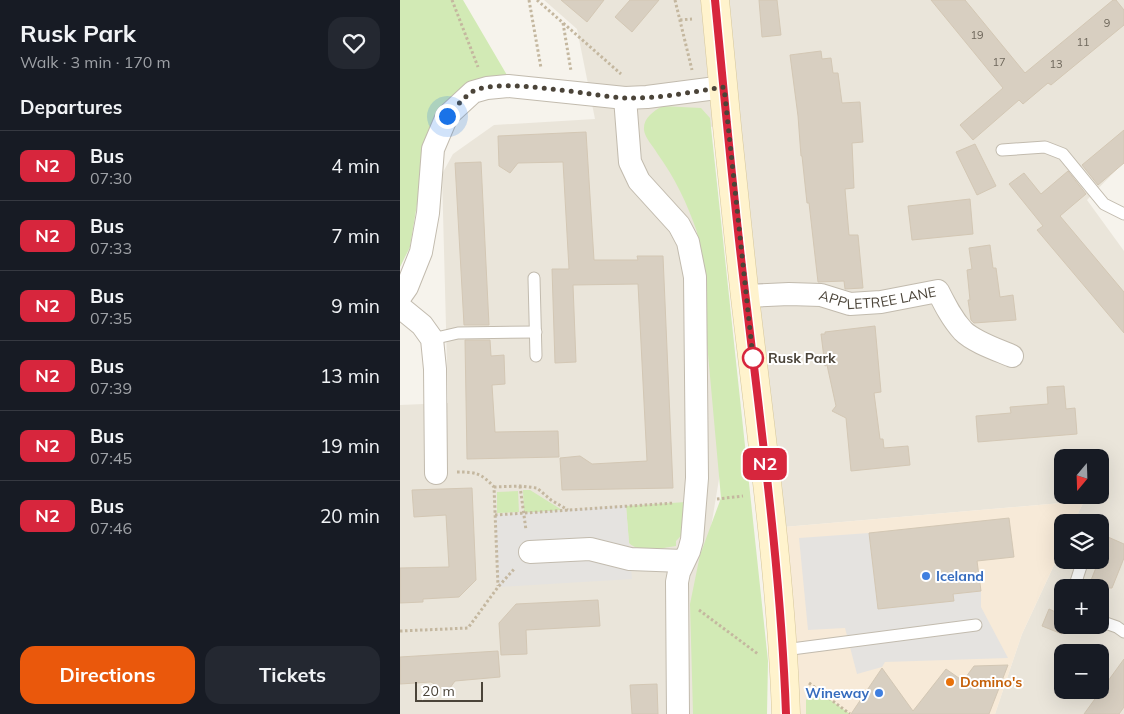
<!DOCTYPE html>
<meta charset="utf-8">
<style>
body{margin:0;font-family:Mulish,sans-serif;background:#242831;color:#f1f3f6;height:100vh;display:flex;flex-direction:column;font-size:19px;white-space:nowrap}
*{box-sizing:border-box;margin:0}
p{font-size:16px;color:#9ea1a6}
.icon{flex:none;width:28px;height:28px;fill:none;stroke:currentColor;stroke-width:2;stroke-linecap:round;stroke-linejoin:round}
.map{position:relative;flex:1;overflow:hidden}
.drawer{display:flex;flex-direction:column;background:#171b24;width:400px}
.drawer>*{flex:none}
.badge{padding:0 10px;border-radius:8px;font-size:18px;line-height:32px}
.needle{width:32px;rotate:199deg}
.controls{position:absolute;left:654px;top:449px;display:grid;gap:10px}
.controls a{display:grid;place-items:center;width:55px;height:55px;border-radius:10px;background:#171b24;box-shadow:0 5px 20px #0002;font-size:25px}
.scale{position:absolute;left:15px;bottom:12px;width:68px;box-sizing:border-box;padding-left:5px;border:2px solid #4b4439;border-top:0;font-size:14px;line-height:18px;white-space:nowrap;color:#4b4439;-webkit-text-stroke:4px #fff;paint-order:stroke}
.you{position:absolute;width:25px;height:25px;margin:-12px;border:4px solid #fff;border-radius:50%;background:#1a73e8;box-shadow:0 0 0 8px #1a73e833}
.map>.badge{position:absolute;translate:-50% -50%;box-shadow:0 0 0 2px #fff}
h2{padding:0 20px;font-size:19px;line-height:45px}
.round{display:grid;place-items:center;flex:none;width:52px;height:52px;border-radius:15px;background:#242831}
.headline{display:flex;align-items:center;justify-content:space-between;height:85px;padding:0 20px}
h1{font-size:24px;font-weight:700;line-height:38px}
.primary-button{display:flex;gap:10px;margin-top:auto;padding:10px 20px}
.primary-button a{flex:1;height:58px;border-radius:15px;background:#ea580c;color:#fff;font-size:20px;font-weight:700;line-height:58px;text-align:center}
.primary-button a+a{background:#242831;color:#f1f3f6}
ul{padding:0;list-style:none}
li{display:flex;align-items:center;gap:15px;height:70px;padding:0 20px;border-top:1px solid #363941}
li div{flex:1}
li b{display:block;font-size:19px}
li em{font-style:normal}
li .badge{min-width:55px;font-weight:700;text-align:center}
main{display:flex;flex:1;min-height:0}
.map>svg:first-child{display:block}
.residential{fill:#eae5da;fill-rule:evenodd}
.commercial{fill:#f7ead8}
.green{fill:#d2eab5}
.parking{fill:#e5e3e0}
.building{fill:#d8cfc1;stroke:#d3c7b4}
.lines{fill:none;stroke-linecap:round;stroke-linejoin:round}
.service-casing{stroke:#c2bbae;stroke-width:13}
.minor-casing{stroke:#c2bbae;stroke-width:24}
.secondary-casing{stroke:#d6c79b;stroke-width:29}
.path{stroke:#c4b79f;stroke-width:3;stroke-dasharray:2.5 2.5;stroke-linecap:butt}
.service{stroke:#fff;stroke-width:11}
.minor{stroke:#fff;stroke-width:22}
.secondary{stroke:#fff3cd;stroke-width:28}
.line-casing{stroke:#fff;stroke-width:11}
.line{stroke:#d7263d;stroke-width:8}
.walk{stroke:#4b4439;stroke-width:5;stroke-dasharray:0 9}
.stop-dot{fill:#fff;stroke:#d7263d;stroke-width:2.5}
.shop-dot{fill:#3f7fe0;stroke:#fff;stroke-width:2}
.food-dot{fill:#e8710a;stroke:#fff;stroke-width:2}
.labels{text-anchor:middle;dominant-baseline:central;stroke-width:4;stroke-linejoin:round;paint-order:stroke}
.number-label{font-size:11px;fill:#6e675b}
.street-label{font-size:14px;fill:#4b4439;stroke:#fff}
.stop-label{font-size:14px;font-weight:bold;fill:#4b4439;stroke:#fff;text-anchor:start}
.shop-label{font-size:14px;font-weight:bold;fill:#366cbe;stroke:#fff;text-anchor:start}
.food-label{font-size:14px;font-weight:bold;fill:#c56008;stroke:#fff;text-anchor:start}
</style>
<main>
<section class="drawer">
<div class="headline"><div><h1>Rusk Park</h1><p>Walk · 3 min · 170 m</p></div><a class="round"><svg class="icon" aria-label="heart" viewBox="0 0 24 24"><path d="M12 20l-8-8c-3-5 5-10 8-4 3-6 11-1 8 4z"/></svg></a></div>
<h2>Departures</h2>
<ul>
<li><span class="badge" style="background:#d7263d;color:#fff">N2</span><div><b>Bus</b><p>07:30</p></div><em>4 min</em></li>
<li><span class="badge" style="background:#d7263d;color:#fff">N2</span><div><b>Bus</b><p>07:33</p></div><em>7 min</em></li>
<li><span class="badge" style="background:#d7263d;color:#fff">N2</span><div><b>Bus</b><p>07:35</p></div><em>9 min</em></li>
<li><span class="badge" style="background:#d7263d;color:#fff">N2</span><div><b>Bus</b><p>07:39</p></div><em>13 min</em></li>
<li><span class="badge" style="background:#d7263d;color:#fff">N2</span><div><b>Bus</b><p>07:45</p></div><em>19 min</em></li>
<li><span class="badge" style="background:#d7263d;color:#fff">N2</span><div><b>Bus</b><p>07:46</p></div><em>20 min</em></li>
</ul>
<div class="primary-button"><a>Directions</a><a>Tickets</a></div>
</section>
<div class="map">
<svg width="724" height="714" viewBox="0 0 724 714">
<rect width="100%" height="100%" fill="#f6f3ec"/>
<!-- residential -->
<path class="residential" d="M144,0H724V162L687,200L724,251V714H595L622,634L662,548V560H700V522H674L684,501L384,527L340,125L259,130L301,232L321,467L298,606L301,714H0V405L48,403L42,174L53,154L94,125L195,119L177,29ZM662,458H700V495H662ZM662,588H700V625H662ZM662,652H700V690H662Z"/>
<!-- commercial -->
<polygon class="commercial" points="684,501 674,522 662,522 662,548 622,634 595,714 397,714 384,527"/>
<!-- green -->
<g class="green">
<polygon points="0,0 63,0 111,82 29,131 10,247 0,267"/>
<path d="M262,106L301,108L310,118L368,661L367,714H293L290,604L300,555L321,498L297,232C287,203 275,178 257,153C253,146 245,138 244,130C243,118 253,112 262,106Z"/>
<polygon points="123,490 130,490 162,510 124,513"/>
<polygon points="118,491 119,512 97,513 97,492"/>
<path d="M286,502C286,517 288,531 276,541V546C262,548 240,554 229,543L226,506Z"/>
<polygon points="418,692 419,692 450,714 406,714 406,700 412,694"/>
</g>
<!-- parking -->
<g class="parking">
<polygon points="226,506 232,579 98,587 95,515"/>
<polygon points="469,533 478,609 553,601 553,594 581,591 581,607 608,658 485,662 482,667 457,674 445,628 408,630 399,538"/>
</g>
<!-- building -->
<g class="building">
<polygon points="161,0 204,0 187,22"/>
<polygon points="230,0 259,0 232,32 215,17"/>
<polygon points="359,0 377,0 381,35 362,37"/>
<polygon points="531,0 565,0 625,73 713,0 716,0 724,10 724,25 651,85 648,83 623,104 619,100 573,140 560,125 603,88"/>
<polygon points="421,51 422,59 431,58 433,73 438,73 442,103 460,102 463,142 452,143 454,188 445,189 449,235 458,235 463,288 445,289 444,281 418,282 409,203 407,203 402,156 401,156 398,116 390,55"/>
<polygon points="724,130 724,163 698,185 682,165"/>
<polygon points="186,132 194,260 238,260 237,256 263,256 273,488 162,490 160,458 180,456 192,464 247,461 238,284 173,285 176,362 155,363 152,269 169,269 163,162 118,163 110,173 99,166 98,136"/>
<polygon points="575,144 596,186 577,195 556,152"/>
<polygon points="81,162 89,325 64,325 55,163"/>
<polygon points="668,171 686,194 660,216 724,292 724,333 637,230 643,226 609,184 624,173 641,194"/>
<polygon points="570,199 573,234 512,240 508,206"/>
<polygon points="590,245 593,268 596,268 600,297 613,295 616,320 574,323 571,320 568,300 570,300 567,270 572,269 569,248"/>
<polygon points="475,326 481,392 474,393 480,439 483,439 484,448 508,446 510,465 451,471 446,418 432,411 436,406 427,365 425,366 421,334 425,334 425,332"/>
<polygon points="65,340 90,340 91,356 104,355 105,384 92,385 95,432 158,431 159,457 67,459"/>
<polygon points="664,386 666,409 675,408 677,434 578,442 576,416 611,413 610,407 648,404 647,387"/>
<polygon points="72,488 76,580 59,597 23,599 23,602 0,603 0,568 49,567 46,515 14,517 12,490"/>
<polygon points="609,518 614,557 577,561 581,591 553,594 554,601 478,609 469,533"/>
<polygon points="708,537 724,544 724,558 712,588 688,588"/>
<polygon points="198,600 200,626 126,630 127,654 101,655 99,623 116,604"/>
<polygon points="649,609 662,615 662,634 642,626"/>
<polygon points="98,651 100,677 55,681 47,692 31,682 0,684 0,657"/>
<polygon points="724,659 724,707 719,714 684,714"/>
<polygon points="608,665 589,714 451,714 482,668 513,711 546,669 563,681 574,666"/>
<polygon points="257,684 258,714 232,714 230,685"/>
</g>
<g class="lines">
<!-- service casing -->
<g class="service-casing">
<g id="service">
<polyline points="602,150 645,147 663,154 704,204 724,214"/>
<polyline points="134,278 136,356"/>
<polyline points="32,339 58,333 136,332"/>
<polyline points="674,588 683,560"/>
<polyline points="700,621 717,627 724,632"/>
<polyline points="384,650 576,625"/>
</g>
</g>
<!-- minor casing -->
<g class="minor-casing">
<g id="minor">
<polyline points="225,98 230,162 239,181 279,225 288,242 295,277 297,478 292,540 289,551 279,572 277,582 278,714"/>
<path id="s1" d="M345,296L389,294L421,295L450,304L481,302L538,291C545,305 552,319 563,331C574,342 598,350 612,356"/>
<polyline points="0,297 7,287 21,252 28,213 33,149 47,116 73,92 87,88 108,86 225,98 247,97 324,87"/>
<polyline points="0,307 22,325 32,339 35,369 36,473"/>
<polyline points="130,552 190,549 230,559 283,561"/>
</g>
</g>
<!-- secondary casing -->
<g class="secondary-casing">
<path id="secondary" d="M315,0C324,99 334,198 345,297C361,436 381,574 386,714"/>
</g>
<!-- path -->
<g class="path">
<polyline points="52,0 78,67"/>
<polyline points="129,0 141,68"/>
<polyline points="137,0 221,74"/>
<polyline points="275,0 292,70"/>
<polyline points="280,20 292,19"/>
<polyline points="163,23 171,71"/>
<path d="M57,472C76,472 81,473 94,487L98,586"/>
<polyline points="120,486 126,530"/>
<polyline points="94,487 120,486 137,488 151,500 168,510"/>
<polyline points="317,499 343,496"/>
<polyline points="95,515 274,503"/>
<polyline points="299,610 358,654"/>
<polyline points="0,631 68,628 98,587 115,568"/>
<polyline points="409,683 450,714"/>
</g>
<!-- service -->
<use href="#service" class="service"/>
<!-- minor -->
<use href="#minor" class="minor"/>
<!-- secondary -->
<use href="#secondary" class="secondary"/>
</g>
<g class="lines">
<!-- line casing -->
<g class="line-casing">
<path id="line" d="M315,0C325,103 334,206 347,308C363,443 381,578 386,714"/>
</g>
<!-- line -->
<use href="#line" class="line"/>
<!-- walk -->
<path class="walk" d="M47,116C55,108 63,98 72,92C96,76 192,96 225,98C257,99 292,92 324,87L353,358"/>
</g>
<!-- markers -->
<circle class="stop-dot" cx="353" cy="358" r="10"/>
<g class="shop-dot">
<circle cx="526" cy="576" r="5"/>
<circle cx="479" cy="693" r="5"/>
</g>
<circle class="food-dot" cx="550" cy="682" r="5"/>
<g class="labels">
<!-- number labels -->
<g class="number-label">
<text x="707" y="23">9</text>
<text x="577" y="35">19</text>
<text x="683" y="42">11</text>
<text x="599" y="62">17</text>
<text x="656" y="64">13</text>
</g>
<!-- street labels -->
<g class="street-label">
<text stroke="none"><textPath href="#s1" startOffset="134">APPLETREE LANE</textPath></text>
</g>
<!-- stop labels -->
<g class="stop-label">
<text x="368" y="358">Rusk Park</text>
</g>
<!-- shop labels -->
<g class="shop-label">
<text x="536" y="576">Iceland</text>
<text x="469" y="693" text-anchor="end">Wineway</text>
</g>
<!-- food labels -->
<g class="food-label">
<text x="560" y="682">Domino's</text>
</g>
</g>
</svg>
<div class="controls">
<a><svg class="needle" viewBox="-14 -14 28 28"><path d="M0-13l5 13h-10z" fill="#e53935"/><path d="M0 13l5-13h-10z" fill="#9ea1a6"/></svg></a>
<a><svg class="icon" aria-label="layers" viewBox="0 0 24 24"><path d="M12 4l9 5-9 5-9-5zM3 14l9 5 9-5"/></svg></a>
<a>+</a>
<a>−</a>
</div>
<div class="scale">20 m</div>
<div class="you" style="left:47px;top:116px"></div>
<b class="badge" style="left:365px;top:464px;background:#d7263d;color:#fff">N2</b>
</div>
</main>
